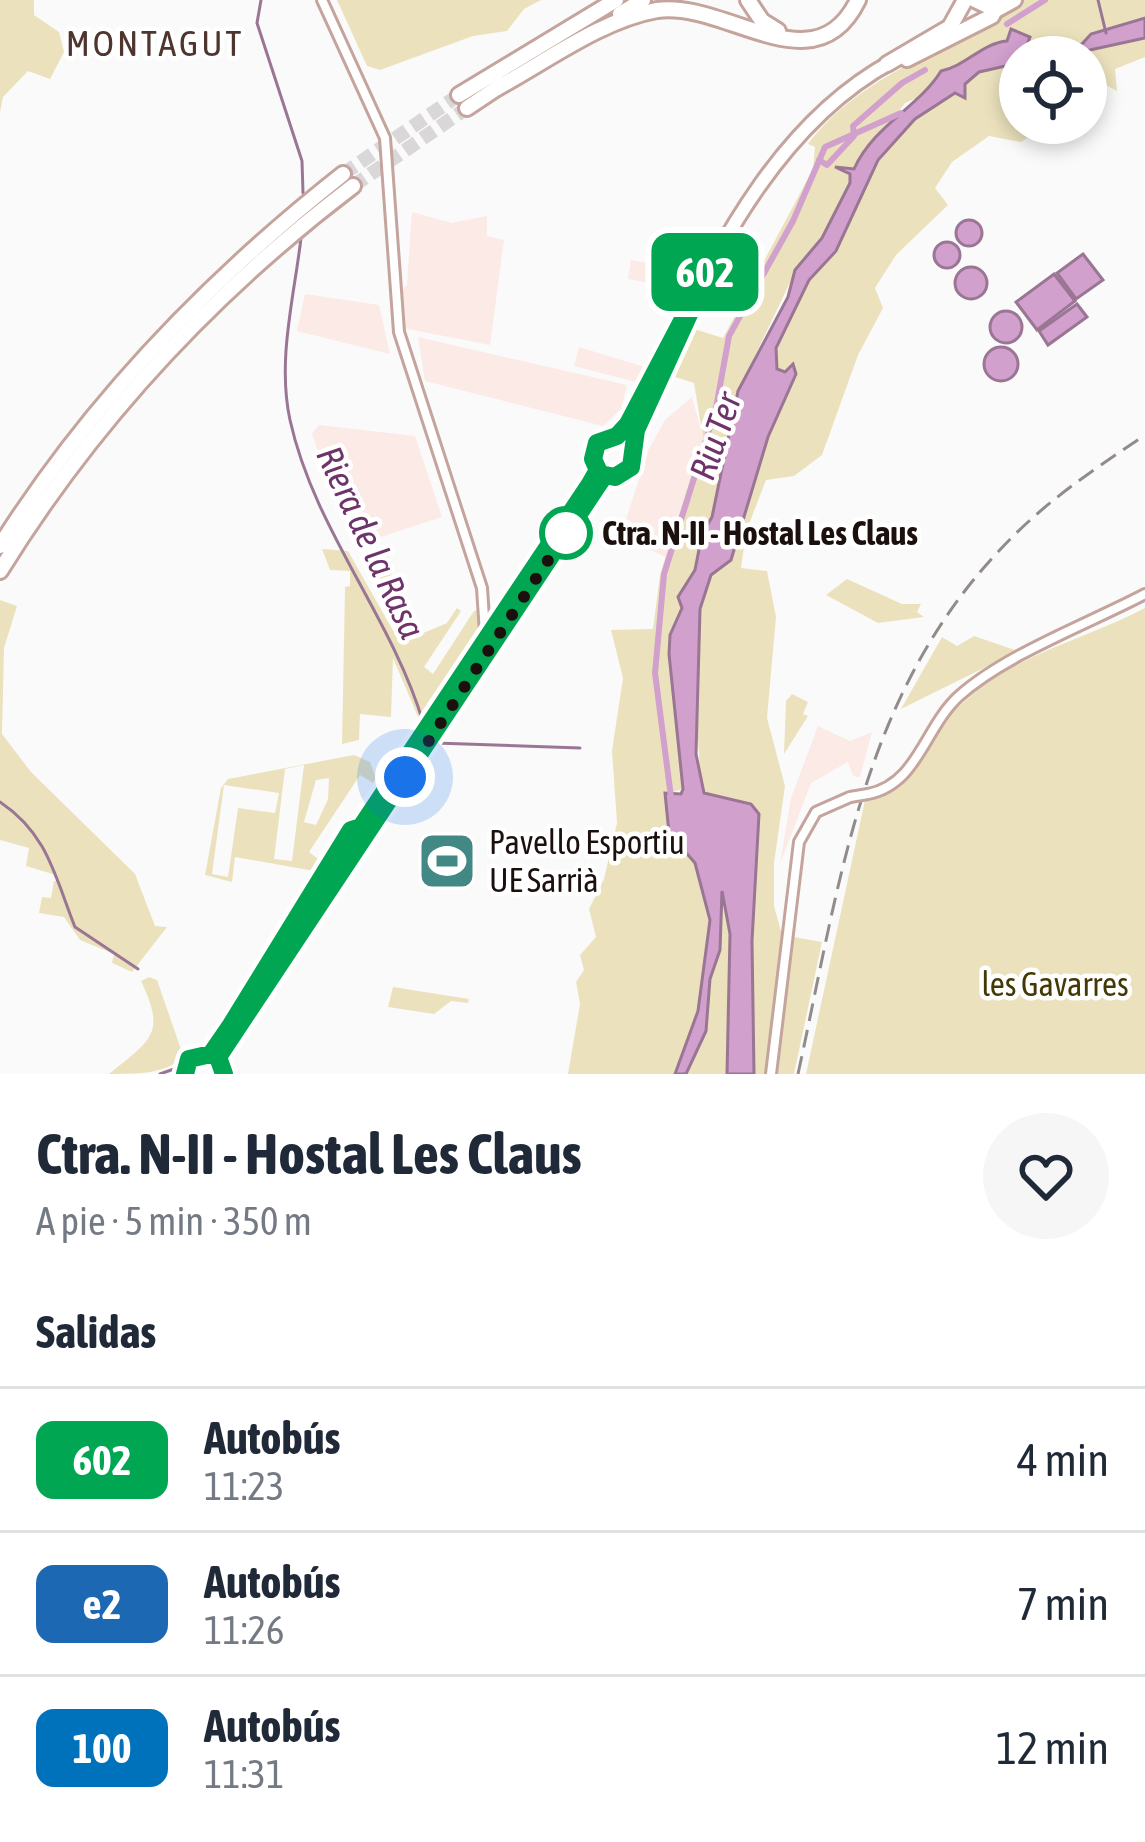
<!DOCTYPE html>
<html lang="es">
<meta charset="utf-8">
<style>
body{margin:0;font-family:"Asap Condensed",sans-serif;background:#f6f6f7;color:#1f2937;height:100vh;display:flex;flex-direction:column;font-size:45px;white-space:nowrap}
*{box-sizing:border-box;margin:0}
p{font-size:39px;color:#747a83}
.icon{flex:none;width:66px;height:66px;fill:none;stroke:currentColor;stroke-width:2;stroke-linecap:round;stroke-linejoin:round}
.map{position:relative;height:1074px;overflow:hidden}
.panel{display:flex;flex-direction:column;background:#fff;flex:1}
.panel>*{flex:none}
.badge{padding:0 24px;border-radius:18px;font-size:42px;line-height:78px}
.fabs{position:absolute;left:999px;top:36px;display:grid;gap:24px}
.fabs a{display:grid;place-items:center;width:108px;height:108px;border-radius:50%;background:#fff;box-shadow:0 6px 18px #0003;font-size:60px}
.you{position:absolute;width:60px;height:60px;margin:-30px;border:9px solid #fff;border-radius:50%;background:#1a73e8;box-shadow:0 0 0 18px #1a73e833}
.map>.badge{position:absolute;translate:-50% -50%;box-shadow:0 0 0 6px #fff}
h2{padding:0 36px;font-size:45px;line-height:108px}
.round{display:grid;place-items:center;flex:none;width:126px;height:126px;border-radius:63px;background:#f6f6f7}
.head{display:flex;align-items:center;justify-content:space-between;height:204px;padding:0 36px}
h1{font-size:57px;font-weight:700;line-height:90px}
ul{padding:0;list-style:none}
li{display:flex;align-items:center;gap:36px;height:144px;padding:0 36px;border-top:3px solid #e0e1e3}
li div{flex:1}
li b{display:block;font-size:45px}
li em{font-style:normal}
li .badge{min-width:132px;font-weight:700;text-align:center}
.map>svg:first-child{display:block}
.built{fill:#fbeae6}
.green{fill:#ebe2bd;fill-rule:evenodd}
.water{fill:#d1a0cd;stroke:#9a7594;stroke-width:3}
.lines{fill:none;stroke-linecap:round;stroke-linejoin:round}
.stream{stroke:#9a7594;stroke-width:3}
.canal{stroke:#d1a0cd;stroke-width:6}
.highway-tunnel{stroke:#d9d7d7;stroke-width:14;stroke-dasharray:14 7;stroke-linecap:butt}
.minor-casing{stroke:#c4a49c;stroke-width:14}
.major-casing{stroke:#c4a49c;stroke-width:18}
.highway-casing{stroke:#c4a49c;stroke-width:20}
.minor{stroke:#fff;stroke-width:8}
.major{stroke:#fff;stroke-width:12}
.highway{stroke:#fff;stroke-width:14}
.rail{stroke:#918b8a;stroke-width:3;stroke-dasharray:18 9;stroke-linecap:butt}
.minor-bridge-casing{stroke:#c4a49c;stroke-width:14;stroke-linecap:butt}
.minor-bridge{stroke:#fff;stroke-width:8}
.line-casing{stroke:#fff;stroke-width:27}
.line{stroke:#00a651;stroke-width:18}
.walk{stroke:#1b100e;stroke-width:12;stroke-dasharray:0 21.6}
.stop-dot{fill:#fff;stroke:#00a651;stroke-width:6}
.labels{text-anchor:middle;dominant-baseline:central;stroke-width:9;stroke-linejoin:round;paint-order:stroke}
.stop-label{font-size:33px;font-weight:bold;fill:#1b100e;stroke:#fff;text-anchor:start}
.poi-label{font-size:33px;fill:#1b100e;stroke:#fff;text-anchor:start}
.park-label{font-size:33px;fill:#443905;stroke:#fff}
.neighbourhood-label{font-size:36px;letter-spacing:3px;fill:#4f352f;stroke:#fff}
.water-label{font-size:36px;font-style:italic;fill:#6d336a;stroke:#fff}
</style>
<div class="map">
<svg width="1145" height="1074" viewBox="0 0 1145 1074">
<rect width="100%" height="100%" fill="#fafafa"/>
<!-- built -->
<g class="built">
<polygon points="412,212 452,223 487,216 487,236 504,240 490,345 403,328 399,293 407,285"/>
<polygon points="631,260 700,272 690,291 628,279"/>
<polygon points="305,294 379,305 390,354 297,331"/>
<polygon points="418,337 627,385 621,409 603,426 425,381"/>
<polygon points="579,347 648,368 640,383 574,366"/>
<polygon points="692,397 703,438 666,557 626,539 631,521 626,519 649,449 665,420"/>
<polygon points="319,425 415,436 442,517 359,544 333,495 312,434"/>
<polygon points="818,726 850,741 872,732 860,777 853,776 848,762 811,783 780,864 791,798"/>
</g>
<!-- green -->
<g class="green">
<polygon points="0,0 34,0 34,15 59,32 64,52 50,79 28,71 3,97 0,112"/>
<polygon points="337,0 541,0 524,9 507,31 473,36 380,70 367,66"/>
<path d="M1022,0H1145V18L1091,34L1083,44L1024,54L1007,41H997L966,66L937,77L927,94L905,103L854,169L836,167L850,174V183L822,238L796,270L738,391L712,517L682,608L675,688L683,789L665,794L669,833L695,863L710,920L698,1011L675,1074H568L580,1004L576,982L584,970L580,955L596,937L589,909L604,879L617,823L612,751L623,678L611,630L653,629L660,575L703,438L694,383L669,375L688,327L723,338L813,169L815,147L808,144C863,72 951,51 1022,0Z"/>
<polygon points="1145,38 1145,57 1115,69 1117,91 1100,82 1086,86 1086,57 1058,57"/>
<polygon points="1020,62 1020,123 1050,123 1021,142 989,136 952,162 935,188 948,205 896,255 875,288 883,308 858,355 822,455 794,476 766,480 746,532 741,568 767,571 776,617 767,718 785,786 774,863 774,906 782,935 822,942 794,1074 754,1074 752,941 758,825 733,798 711,797 701,787 695,693 700,609 711,575 731,560 768,437 796,374 793,364 785,372 777,369 776,349 808,280 836,251 878,160 915,119 955,93 965,98 964,84 979,72"/>
<polygon points="322,549 348,551 400,643 447,623 457,608 461,611 424,667 433,674 474,611 482,609 476,641 421,724 393,658 391,717 360,714 359,740 342,744 345,587 350,586 350,571 330,570"/>
<polygon points="387,549 393,584 381,586 364,557"/>
<polygon points="847,579 902,604 921,604 917,612 924,617 878,623 826,595"/>
<polygon points="0,600 17,606 4,648 2,734 31,772 135,874 155,926 167,927 132,972 112,963 114,954 80,940 64,917 39,913 42,897 51,898 54,881 60,881 56,875 26,866 29,848 0,840"/>
<path d="M1145,608V1074H806L865,800C921,789 905,767 933,733C942,721 955,710 966,700C1017,653 1087,639 1145,608Z"/>
<polygon points="974,636 1018,651 901,709 942,637 957,646"/>
<polygon points="792,694 808,702 803,714 808,716 784,754 786,701"/>
<path d="M354,755L370,762L376,778L373,783L360,775L309,852L321,861L314,871L235,857L232,882L205,875L221,788L228,779ZM304,765L292,861L274,859L285,769ZM329,778L328,799L316,825L304,822L316,780ZM224,785L279,793L275,813L238,808L228,877L212,874Z"/>
<polygon points="722,890 730,934 727,1074 686,1074 706,1031 710,979 720,950"/>
<path d="M149,977L157,980L183,1055C171,1074 136,1074 109,1074C152,1039 166,1034 141,981Z"/>
<polygon points="393,987 469,999 468,1003 451,1001 434,1014 388,1007"/>
</g>
<!-- water -->
<g class="water">
<path d="M1145,18V38L1058,57H1020L1019,63L979,72L965,84V98L955,93L915,119L878,160L836,251L809,280L776,348L777,369L785,372L793,364L796,374L768,437L731,560L711,575L700,609L696,754L704,793L751,804L759,814L752,941L754,1074H727L730,934L722,891L720,950L710,979L706,1031L686,1074H675L698,1011L710,920L695,863L669,833L665,793L681,794L683,789L669,654L670,635L682,608L678,597L695,570L702,534L712,517L738,391L788,297L795,270L822,238L850,183V174L835,167L854,169C874,125 919,107 941,71C966,66 982,43 1007,41L1011,29L1030,37L1024,53L1030,54L1082,44L1091,34Z"/>
<circle cx="969" cy="233" r="13"/>
<circle cx="947" cy="255" r="13"/>
<polygon points="1083,254 1103,280 1076,299 1057,273"/>
<circle cx="971" cy="283" r="16"/>
<polygon points="1054,274 1075,301 1037,330 1016,302"/>
<polygon points="1077,304 1087,317 1048,345 1039,331"/>
<circle cx="1006" cy="327" r="16"/>
<circle cx="1001" cy="364" r="17"/>
</g>
<g class="lines">
<!-- stream -->
<g class="stream">
<polyline points="261,0 257,23 302,161 303,193"/>
<polyline points="1098,0 1106,33"/>
<path d="M301,238C294,298 277,360 290,420C314,529 391,616 423,722"/>
<polyline points="435,743 580,748"/>
<path d="M0,802C48,834 55,877 75,927L138,969"/>
<polyline points="160,1074 174,1069"/>
</g>
<!-- canal -->
<g class="canal">
<polyline points="1007,24 1045,0"/>
<polyline points="819,160 827,165 854,136 853,126 902,83 925,70"/>
<polyline points="671,797 655,673 664,574 716,408 729,336 793,221 825,147 901,113"/>
</g>
<!-- highway-tunnel -->
<g class="highway-tunnel">
<polyline points="343,174 459,95"/>
<polyline points="353,186 467,108"/>
</g>
<!-- minor casing -->
<g class="minor-casing">
<g id="minor">
<polyline points="322,0 385,138 399,332 482,588 485,633"/>
<path d="M868,794C918,784 924,728 959,696C1006,654 1088,624 1145,594"/>
<polyline points="771,1074 799,842 816,812 850,797"/>
</g>
</g>
<!-- major casing -->
<g class="major-casing">
<g id="major">
<path d="M712,264L633,438L631,467L615,477L593,462L597,443L617,436L628,425C697,297 757,134 893,61"/>
<polyline points="278,967 513,614"/>
<polyline points="211,1053 598,470"/>
<polyline points="185,1074 189,1059 205,1052 218,1057 224,1074"/>
</g>
</g>
<!-- highway casing -->
<g class="highway-casing">
<g id="highway">
<polyline points="748,0 762,21 778,31"/>
<polyline points="975,0 996,10 1014,0"/>
<polyline points="620,14 643,0"/>
<polyline points="907,59 992,16 999,0"/>
<polyline points="887,64 950,27 965,0"/>
<path d="M497,88C547,61 601,20 657,10C726,0 815,89 858,0"/>
<polyline points="459,95 616,0"/>
<polyline points="467,108 503,84"/>
<path d="M0,546C91,402 210,279 343,174"/>
<path d="M0,571C93,421 212,293 353,186"/>
</g>
</g>
<!-- minor -->
<use href="#minor" class="minor"/>
<!-- major -->
<use href="#major" class="major"/>
<!-- highway -->
<use href="#highway" class="highway"/>
<!-- rail -->
<path class="rail" d="M798,1074C843,868 865,672 1028,522C1064,489 1105,462 1145,435"/>
<!-- minor-bridge casing -->
<g class="minor-bridge-casing">
<polyline id="minor-bridge" points="850,797 868,794"/>
</g>
<!-- minor-bridge -->
<use href="#minor-bridge" class="minor-bridge"/>
</g>
<g class="lines">
<!-- line casing -->
<g class="line-casing">
<polyline id="line" points="185,1074 189,1059 211,1054 231,1025 351,830 361,827 590,484 598,470 593,459 597,443 617,436 628,424 712,264 636,430 631,467 615,477 605,475 596,488 218,1057 224,1074"/>
</g>
<!-- line -->
<use href="#line" class="line"/>
<!-- walk -->
<polyline class="walk" points="405,777 566,533"/>
</g>
<!-- icons -->
<defs>
<g id="stadium-square" transform="scale(3)"><rect x="-9" y="-9" width="18" height="18" rx="4" fill="#428986" stroke="#fff"/><path d="M0-5a6.5 5 0 1 0 0 10a6.5 5 0 1 0 0-10ZM-3.5-1.8h7v3.6h-7Z" fill="#fff"/></g>
</defs>
<g fill-rule="evenodd">
<use href="#stadium-square" x="447" y="861"/>
</g>
<!-- markers -->
<circle class="stop-dot" cx="566" cy="533" r="24"/>
<g class="labels">
<!-- stop labels -->
<g class="stop-label">
<text x="602" y="533">Ctra. N-II - Hostal Les Claus</text>
</g>
<!-- poi labels -->
<g class="poi-label">
<text x="489" y="842">Pavello Esportiu<tspan x="489" dy="38">UE Sarrià</tspan></text>
</g>
<!-- park labels -->
<g class="park-label">
<text x="1055" y="984">les Gavarres</text>
</g>
<!-- neighbourhood labels -->
<g class="neighbourhood-label">
<text x="155" y="43">MONTAGUT</text>
</g>
<!-- water labels -->
<g class="water-label">
<text transform="translate(715 436) rotate(-71)">Riu Ter</text>
<text transform="translate(371 542) rotate(65)">Riera de la Rasa</text>
</g>
</g>
</svg>
<div class="fabs">
<a><svg class="icon" aria-label="locate" viewBox="0 0 24 24"><circle cx="12" cy="12" r="6"/><path d="M12 2v4M12 18v4M2 12h4M18 12h4"/></svg></a>
</div>
<div class="you" style="left:405px;top:777px"></div>
<b class="badge" style="left:705px;top:272px;background:#00a651;color:#fff">602</b>
</div>
<section class="panel">
<div class="head"><div><h1>Ctra. N-II - Hostal Les Claus</h1><p>A pie · 5 min · 350 m</p></div><a class="round"><svg class="icon" aria-label="heart" viewBox="0 0 24 24"><path d="M12 20l-8-8c-3-5 5-10 8-4 3-6 11-1 8 4z"/></svg></a></div>
<h2>Salidas</h2>
<ul>
<li><span class="badge" style="background:#00a651;color:#fff">602</span><div><b>Autobús</b><p>11:23</p></div><em>4 min</em></li>
<li><span class="badge" style="background:#1d68b3;color:#fff">e2</span><div><b>Autobús</b><p>11:26</p></div><em>7 min</em></li>
<li><span class="badge" style="background:#0072bc;color:#fff">100</span><div><b>Autobús</b><p>11:31</p></div><em>12 min</em></li>
</ul>
</section>
